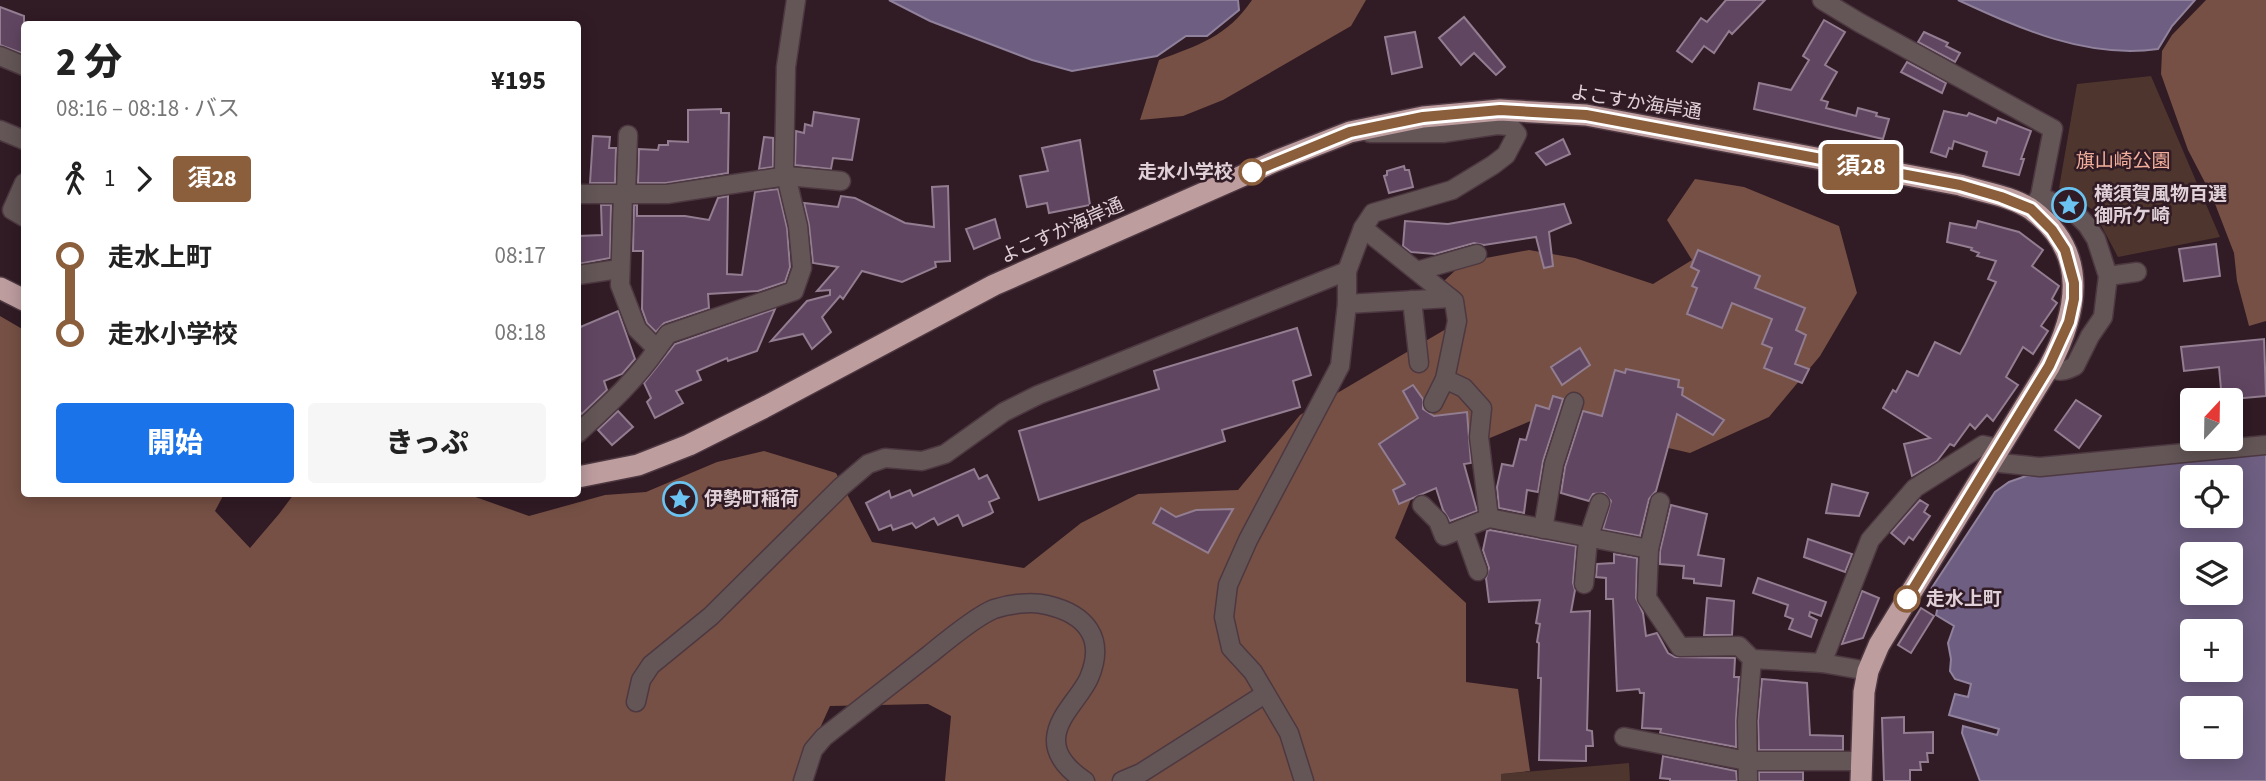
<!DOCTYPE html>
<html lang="ja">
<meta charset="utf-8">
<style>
body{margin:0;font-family:"Source Sans 3","Noto Sans JP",sans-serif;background:#f6f6f6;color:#222;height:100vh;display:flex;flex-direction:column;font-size:26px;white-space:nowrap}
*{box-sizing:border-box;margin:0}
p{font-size:23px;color:#767676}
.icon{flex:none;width:38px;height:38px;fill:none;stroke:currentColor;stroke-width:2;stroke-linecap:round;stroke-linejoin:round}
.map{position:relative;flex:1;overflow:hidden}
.panel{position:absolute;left:21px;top:21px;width:560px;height:476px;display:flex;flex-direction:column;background:#fff;border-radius:7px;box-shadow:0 4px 18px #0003}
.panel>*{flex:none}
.badge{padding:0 14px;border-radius:5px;font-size:24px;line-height:46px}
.needle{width:46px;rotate:22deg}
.tools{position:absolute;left:2180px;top:388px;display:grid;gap:14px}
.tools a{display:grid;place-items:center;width:63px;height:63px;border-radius:7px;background:#fff;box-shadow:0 4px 18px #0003;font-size:35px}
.map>.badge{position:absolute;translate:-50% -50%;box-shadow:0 0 0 4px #fff}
.legs{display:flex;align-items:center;gap:10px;height:77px;padding:0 35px;font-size:23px}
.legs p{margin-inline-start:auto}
.summary{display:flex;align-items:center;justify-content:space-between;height:119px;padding:0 35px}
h1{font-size:38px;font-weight:800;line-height:52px}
.button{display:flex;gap:14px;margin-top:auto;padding:14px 35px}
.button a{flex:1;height:80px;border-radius:7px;background:#1a73e8;color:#fff;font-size:28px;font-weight:800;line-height:80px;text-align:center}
.button a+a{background:#f6f6f6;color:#222}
ul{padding:0 35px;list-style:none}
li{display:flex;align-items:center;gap:24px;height:77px;font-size:26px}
li i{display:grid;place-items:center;width:10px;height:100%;margin:0 9px;background:currentColor}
li i::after{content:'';width:18px;height:18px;margin:-9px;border:5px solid;border-radius:50%;background:#fff}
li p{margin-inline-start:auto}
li:first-child i{background:linear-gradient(#0000 50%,currentColor 0)}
li:last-child i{background:linear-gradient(currentColor 50%,#0000 0)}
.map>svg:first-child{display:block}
.green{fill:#4e352d}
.forest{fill:#765044}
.water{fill:#6e5f82;stroke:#90819c;stroke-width:2;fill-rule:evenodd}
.building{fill:#614661;stroke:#927d91;stroke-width:2}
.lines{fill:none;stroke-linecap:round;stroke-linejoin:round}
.minor-casing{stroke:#4d3841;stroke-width:21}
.highway-casing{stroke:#4d3841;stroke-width:24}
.minor{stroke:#645657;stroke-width:18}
.highway{stroke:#be9d9f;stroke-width:21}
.line-1-casing{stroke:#fff;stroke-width:16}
.line-1{stroke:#8b5e3c;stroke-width:10}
.stop-1-dot{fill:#fff;stroke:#8b5e3c;stroke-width:3.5}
.labels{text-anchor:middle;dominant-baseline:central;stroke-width:5;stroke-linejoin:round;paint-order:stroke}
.street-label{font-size:19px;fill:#e0d0d7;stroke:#311b25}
.park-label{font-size:19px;fill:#f3af9b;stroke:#311b25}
.stop-label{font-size:19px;font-weight:bold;fill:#e0d0d7;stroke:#311b25;text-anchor:end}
.poi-label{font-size:19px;font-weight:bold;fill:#e0d0d7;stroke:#311b25;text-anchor:start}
</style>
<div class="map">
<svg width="2266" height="781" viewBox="0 0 2266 781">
<rect width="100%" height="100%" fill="#311b25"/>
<!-- green -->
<g class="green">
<polygon points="2151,76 2220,237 2118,257 2093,210 2059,188 2077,84"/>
<polygon points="1629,763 1630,781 1500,781 1501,774"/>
</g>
<!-- forest -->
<g class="forest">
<path d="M1252,0H1366L1351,26L1223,100L1183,116L1140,120L1159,60C1198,45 1227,37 1252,0Z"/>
<polygon points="2206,0 2266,0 2266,321 2249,326 2237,281 2234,253 2212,196 2188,150 2161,74 2162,51 2172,35"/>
<polygon points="1695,179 1744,187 1839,226 1857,293 1820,356 1769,417 1690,453 1538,418 1425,465 1395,538 1466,603 1466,682 1518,689 1530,771 1501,774 1501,781 945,781 951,716 928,704 830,706 796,781 0,781 0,316 24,330 24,494 224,494 215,511 250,548 279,514 294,494 467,494 529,516 605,495 646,492 717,462 764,451 836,473 872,542 1024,568 1081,523 1138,494 1238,490 1300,415 1451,326 1450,298 1444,281 1464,262 1529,250 1575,258 1653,284 1692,260 1667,220"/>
</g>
<!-- water -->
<g class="water">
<polygon points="889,0 1238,0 1239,10 1207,36 1186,36 1157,56 1072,71 1032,60 930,21"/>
<path d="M1958,0H2195L2172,26L2158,49C2087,59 2021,29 1958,0Z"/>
<path d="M2266,453V781H1980L1962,733L1963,726L1997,735L1999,729L1949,715L1955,694L1968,697L1971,684L1955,679L1950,671L1951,659L1948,643L1954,626L1936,615L1940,597L1931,589L1995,492L2009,482L2026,476L2137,467L2138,462H2148L2149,465ZM2193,478H2231V516H2193ZM2193,555H2231V593H2193ZM2193,632H2231V670H2193ZM2193,709H2231V747H2193Z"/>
</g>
<!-- building -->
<g class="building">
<polygon points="1726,0 1765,0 1732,34 1729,31 1714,53 1704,46 1692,62 1677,51 1701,18 1707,22"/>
<polygon points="0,7 24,16 24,54 0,45"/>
<polygon points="1464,17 1505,67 1496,75 1474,53 1461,65 1439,38"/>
<polygon points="1824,20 1845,32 1825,65 1837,72 1821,100 1828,102 1826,108 1856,116 1858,108 1877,113 1876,116 1889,119 1883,139 1754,109 1759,83 1791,90 1809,60 1803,56"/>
<polygon points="1415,32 1422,67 1392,74 1385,37"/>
<polygon points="1924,32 1948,43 1946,46 1960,53 1955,62 1918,42"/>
<polygon points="1907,62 1946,83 1942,93 1901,72"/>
<polygon points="721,109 721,113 729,113 728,173 666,183 638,183 639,149 658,150 659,145 668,145 668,141 688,142 688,110"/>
<polygon points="1944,111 1967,116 1969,113 1996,123 1998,118 2031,131 2021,159 2024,159 2019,175 1983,166 1987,152 1954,141 1952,149 1949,148 1946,157 1931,152"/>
<polygon points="814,112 859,119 852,160 833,158 831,169 795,165 796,131 804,133 805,124 812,126"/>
<polygon points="593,136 610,137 609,148 616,148 615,183 590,183"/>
<polygon points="764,137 773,138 773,167 759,169"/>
<polygon points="1563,139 1570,154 1546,165 1536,153"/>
<polygon points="1080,140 1090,205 1049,213 1047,203 1027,207 1020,176 1048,171 1042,148"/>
<polygon points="1404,166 1405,170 1409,170 1413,187 1389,193 1384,176 1387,175 1387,171"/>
<polygon points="948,186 950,261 935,262 936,267 902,282 862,271 843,299 840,296 822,317 831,332 812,349 803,334 771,341 807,301 830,295 830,290 817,291 838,267 813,263 809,225 804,203 838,207 841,196 855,198 905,223 934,227 932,187"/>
<polygon points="778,189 787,228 790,267 785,282 758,291 708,294 709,308 664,323 656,332 647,323 642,309 643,251 633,251 634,205 637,205 637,216 685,216 709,220 718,198 728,196 727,274 742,275 755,192"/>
<polygon points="1564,204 1571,223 1549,232 1553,266 1544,268 1536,237 1484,245 1474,243 1435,254 1411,252 1403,246 1405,221 1448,224"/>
<polygon points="601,205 611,205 610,258 578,264 578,236 602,235"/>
<polygon points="995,219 1000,238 974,249 966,229"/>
<polygon points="1978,221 2019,232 2043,250 2032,266 2059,286 2052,299 2057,303 2041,326 2048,331 2033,354 2023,347 2006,377 2018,385 1993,421 1987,415 1975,429 1970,424 1954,446 1950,444 1937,461 1912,476 1904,444 1930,438 1883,408 1893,390 1896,392 1907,371 1918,376 1935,342 1960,354 1965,345 1996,282 1988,279 1996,261 1977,256 1979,253 1971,250 1972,248 1947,242 1950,223 1976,228"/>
<polygon points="2216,244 2220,276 2184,281 2179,249"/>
<polygon points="1698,250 1760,276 1755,288 1805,308 1796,330 1806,335 1795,364 1809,369 1802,383 1764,368 1772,348 1762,344 1772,319 1732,303 1722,328 1687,314 1697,288 1692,286 1699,271 1691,267"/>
<polygon points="775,309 757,351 728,361 727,358 697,371 701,380 676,391 683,403 655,418 647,402 651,398 644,383 675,344"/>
<polygon points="618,311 635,359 622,374 604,381 607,390 582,414 578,410 578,328"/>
<polygon points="1297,328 1311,375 1293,381 1300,407 1222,430 1225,441 1039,500 1019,431 1159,389 1154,371"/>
<polygon points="2264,339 2266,396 2222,400 2219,367 2184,371 2181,347"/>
<polygon points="1580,348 1590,365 1562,385 1551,367"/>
<polygon points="1626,369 1679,380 1678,387 1683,388 1682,395 1724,420 1713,435 1677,414 1656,491 1649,499 1640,536 1603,529 1611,501 1604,493 1593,494 1589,501 1561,493 1565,467 1583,411 1602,416 1615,370 1625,373"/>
<polygon points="1413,385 1423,399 1423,409 1429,413 1434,416 1467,412 1471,463 1464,464 1477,511 1450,521 1443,510 1436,488 1399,504 1393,490 1405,484 1379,444 1418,418 1403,391"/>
<polygon points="1553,396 1563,399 1543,461 1538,492 1527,490 1524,513 1499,508 1497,487 1502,464 1513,466 1520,439 1526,440 1536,405 1549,409"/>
<polygon points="2076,400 2101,416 2079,448 2055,430"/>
<polygon points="618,411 633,427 612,445 598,430"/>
<polygon points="974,469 979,479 987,475 999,498 989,502 993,512 990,514 963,526 958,515 938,525 934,518 916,528 912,523 893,530 891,525 879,530 866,503 889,491 891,498 910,490 913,496"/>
<polygon points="1832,484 1868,493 1859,516 1826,513"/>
<polygon points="1920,500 1928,505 1924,512 1930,516 1913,540 1909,537 1904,544 1891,533"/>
<polygon points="1671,505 1707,514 1698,555 1724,559 1721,586 1694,583 1694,579 1683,578 1684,566 1660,564 1660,551"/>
<polygon points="1161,508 1176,517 1196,510 1233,509 1208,553 1153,523"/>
<polygon points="1490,530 1576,546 1573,583 1575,590 1571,612 1590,611 1587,730 1592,731 1593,746 1586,746 1586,761 1539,760 1541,678 1538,678 1539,643 1537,642 1540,624 1536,623 1540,600 1489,602 1486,578 1489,568 1483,550 1487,531"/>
<polygon points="1808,539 1852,554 1845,572 1804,557"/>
<polygon points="1614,554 1637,558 1636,598 1643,613 1646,636 1657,633 1668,653 1675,657 1735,658 1734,677 1739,677 1736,720 1736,747 1660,733 1661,729 1642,728 1644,693 1640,693 1639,689 1617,691 1613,599 1606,599 1606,578 1596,577 1597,564 1614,563"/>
<polygon points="1758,578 1826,602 1821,616 1810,612 1809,616 1817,620 1811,637 1789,629 1793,619 1785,616 1788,605 1753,593"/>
<polygon points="1862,591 1879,598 1863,638 1842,644"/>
<polygon points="1707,598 1734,601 1732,635 1704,635"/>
<polygon points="1921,608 1934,616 1911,653 1898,645"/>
<polygon points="1762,679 1807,683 1810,735 1843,736 1843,750 1759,750 1758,721"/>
<polygon points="1904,717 1904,733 1933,732 1933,753 1927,753 1928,762 1920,762 1921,770 1910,770 1910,781 1884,781 1882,718"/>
<polygon points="1663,756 1736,771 1737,781 1670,781 1670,779 1660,778"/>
<rect x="1759" y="772" width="44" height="9"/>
</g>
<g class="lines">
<!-- minor casing -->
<g class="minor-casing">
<g id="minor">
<polyline points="1822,0 1860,23 2053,129 2040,196 2031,210"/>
<polyline points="0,56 24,66"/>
<polyline points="0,130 24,140"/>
<polyline points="24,183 12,210 24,217"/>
<polyline points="578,194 667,194 787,176 841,181"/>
<polyline points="626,194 628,135"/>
<path d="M2040,196L2075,213L2087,225L2096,239L2108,276L2103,317L2090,336L2075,366C2065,371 2059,373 2049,367"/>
<polyline points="1363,228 1454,301 1457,321 1445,379 1464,388 1482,408 1479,437 1489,518 1649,549 1647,598 1680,647 1739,646 1752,659"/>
<polyline points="1417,271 1477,254"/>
<polyline points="578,275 619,269"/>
<polyline points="2108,276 2137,272"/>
<polyline points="1412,300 1419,363"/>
<polyline points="1347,304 1450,298"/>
<polyline points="657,349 668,334 794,291 802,268 798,226 784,167 786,67 796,0"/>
<polyline points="1433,403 1445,379"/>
<path d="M578,433C606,407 635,381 657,349L637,329L620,285L623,195"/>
<polyline points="1992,459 2000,463 2040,467 2266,445"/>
<polyline points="1422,505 1438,521 1444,536 1489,518"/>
<polyline points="1463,529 1478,571"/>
<polyline points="1543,529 1554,464 1574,402"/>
<polyline points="1649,549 1660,502"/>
<polyline points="1584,584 1588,539 1600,503"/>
<polyline points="1822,663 1870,540 1915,488 1983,445 1998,448"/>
<polyline points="636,702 641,680 651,665 711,616 841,487 868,464 885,458 922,461 945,454 1004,412 1038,395 1347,271"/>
<polyline points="1624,737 1747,761 1861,761"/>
<path d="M803,781L813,750L824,737C859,710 894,682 929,655C945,642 976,616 994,609C1009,604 1032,601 1047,605C1086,614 1106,638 1089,678C1080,698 1057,716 1056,739C1055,757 1071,772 1085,781"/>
<polyline points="1122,781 1141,773 1265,694"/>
<polyline points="1304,781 1289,733 1253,672 1231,648 1224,617 1228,585 1248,540 1340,366 1347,304 1347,271 1363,228 1373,213 1452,190 1493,165 1506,155 1517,134 1510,126 1497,125 1443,133 1370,133"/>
<polyline points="1748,781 1747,721 1752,659 1822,663 1868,671"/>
</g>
</g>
<!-- highway casing -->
<g class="highway-casing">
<g id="highway">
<polyline points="0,288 24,300"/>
<path d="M578,477L638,465L689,445L763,408L994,285L1276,161L1350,132L1423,117L1500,110L1586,115L1960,185C1982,192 2012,196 2032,210C2090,253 2078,312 2049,367L1879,645L1868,671L1864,692L1861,781"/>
</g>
</g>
<!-- minor -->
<use href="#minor" class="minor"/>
<!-- highway -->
<use href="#highway" class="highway"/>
</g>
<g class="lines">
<!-- line-1 casing -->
<g class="line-1-casing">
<polyline id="line-1" points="1252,172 1350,132 1423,117 1500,110 1586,115 1960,185 2001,197 2031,209 2052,230 2065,250 2074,283 2074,299 2069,322 2049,366 1907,599"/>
</g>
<!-- line-1 -->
<use href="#line-1" class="line-1"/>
</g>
<!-- icons -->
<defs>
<g id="sight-ring" transform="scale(1.75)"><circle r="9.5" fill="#311b25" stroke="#6bc3f2" stroke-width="1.5"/><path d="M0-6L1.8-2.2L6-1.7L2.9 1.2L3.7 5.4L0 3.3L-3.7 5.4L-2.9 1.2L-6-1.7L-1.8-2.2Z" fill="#6bc3f2"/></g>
</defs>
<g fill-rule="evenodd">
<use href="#sight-ring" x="2069" y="205"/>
<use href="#sight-ring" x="680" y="499"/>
</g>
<!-- markers -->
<g class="stop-1-dot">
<circle cx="1252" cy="172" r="12"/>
<circle cx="1907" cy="599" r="12"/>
</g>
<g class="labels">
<!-- street labels -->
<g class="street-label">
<text transform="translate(1636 103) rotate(9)">よこすか海岸通</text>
<text transform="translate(1062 231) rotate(-24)">よこすか海岸通</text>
</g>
<!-- park labels -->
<g class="park-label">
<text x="2123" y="161">旗山崎公園</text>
</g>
<!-- stop labels -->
<g class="stop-label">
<text x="1233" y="172">走水小学校</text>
<text x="1926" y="599" text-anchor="start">走水上町</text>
</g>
<!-- poi labels -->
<g class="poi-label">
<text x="2094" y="194">横須賀風物百選<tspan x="2094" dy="22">御所ケ崎</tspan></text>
<text x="704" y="499">伊勢町稲荷</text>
</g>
</g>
</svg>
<div class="tools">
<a><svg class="needle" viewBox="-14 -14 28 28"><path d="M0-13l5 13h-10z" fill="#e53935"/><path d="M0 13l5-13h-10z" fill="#767676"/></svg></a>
<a><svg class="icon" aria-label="locate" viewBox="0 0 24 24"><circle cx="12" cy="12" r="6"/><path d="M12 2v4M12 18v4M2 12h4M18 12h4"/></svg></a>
<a><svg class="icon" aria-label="layers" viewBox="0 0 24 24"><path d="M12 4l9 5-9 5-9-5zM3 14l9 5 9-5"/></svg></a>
<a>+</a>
<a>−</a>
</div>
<b class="badge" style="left:1861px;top:167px;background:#8b5e3c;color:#fff">須28</b>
<section class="panel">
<div class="summary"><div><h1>2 分</h1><p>08:16 – 08:18 · バス</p></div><b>¥195</b></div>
<div class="legs"><svg class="icon" aria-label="walk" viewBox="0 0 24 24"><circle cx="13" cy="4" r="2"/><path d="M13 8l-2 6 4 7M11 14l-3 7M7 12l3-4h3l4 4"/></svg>1<svg class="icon" aria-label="forward" viewBox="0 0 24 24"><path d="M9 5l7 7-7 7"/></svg><b class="badge" style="background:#8b5e3c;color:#fff">須28</b></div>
<ul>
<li><i style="color:#8b5e3c"></i><b>走水上町</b><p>08:17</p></li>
<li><i style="color:#8b5e3c"></i><b>走水小学校</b><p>08:18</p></li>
</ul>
<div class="button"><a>開始</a><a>きっぷ</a></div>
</section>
</div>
